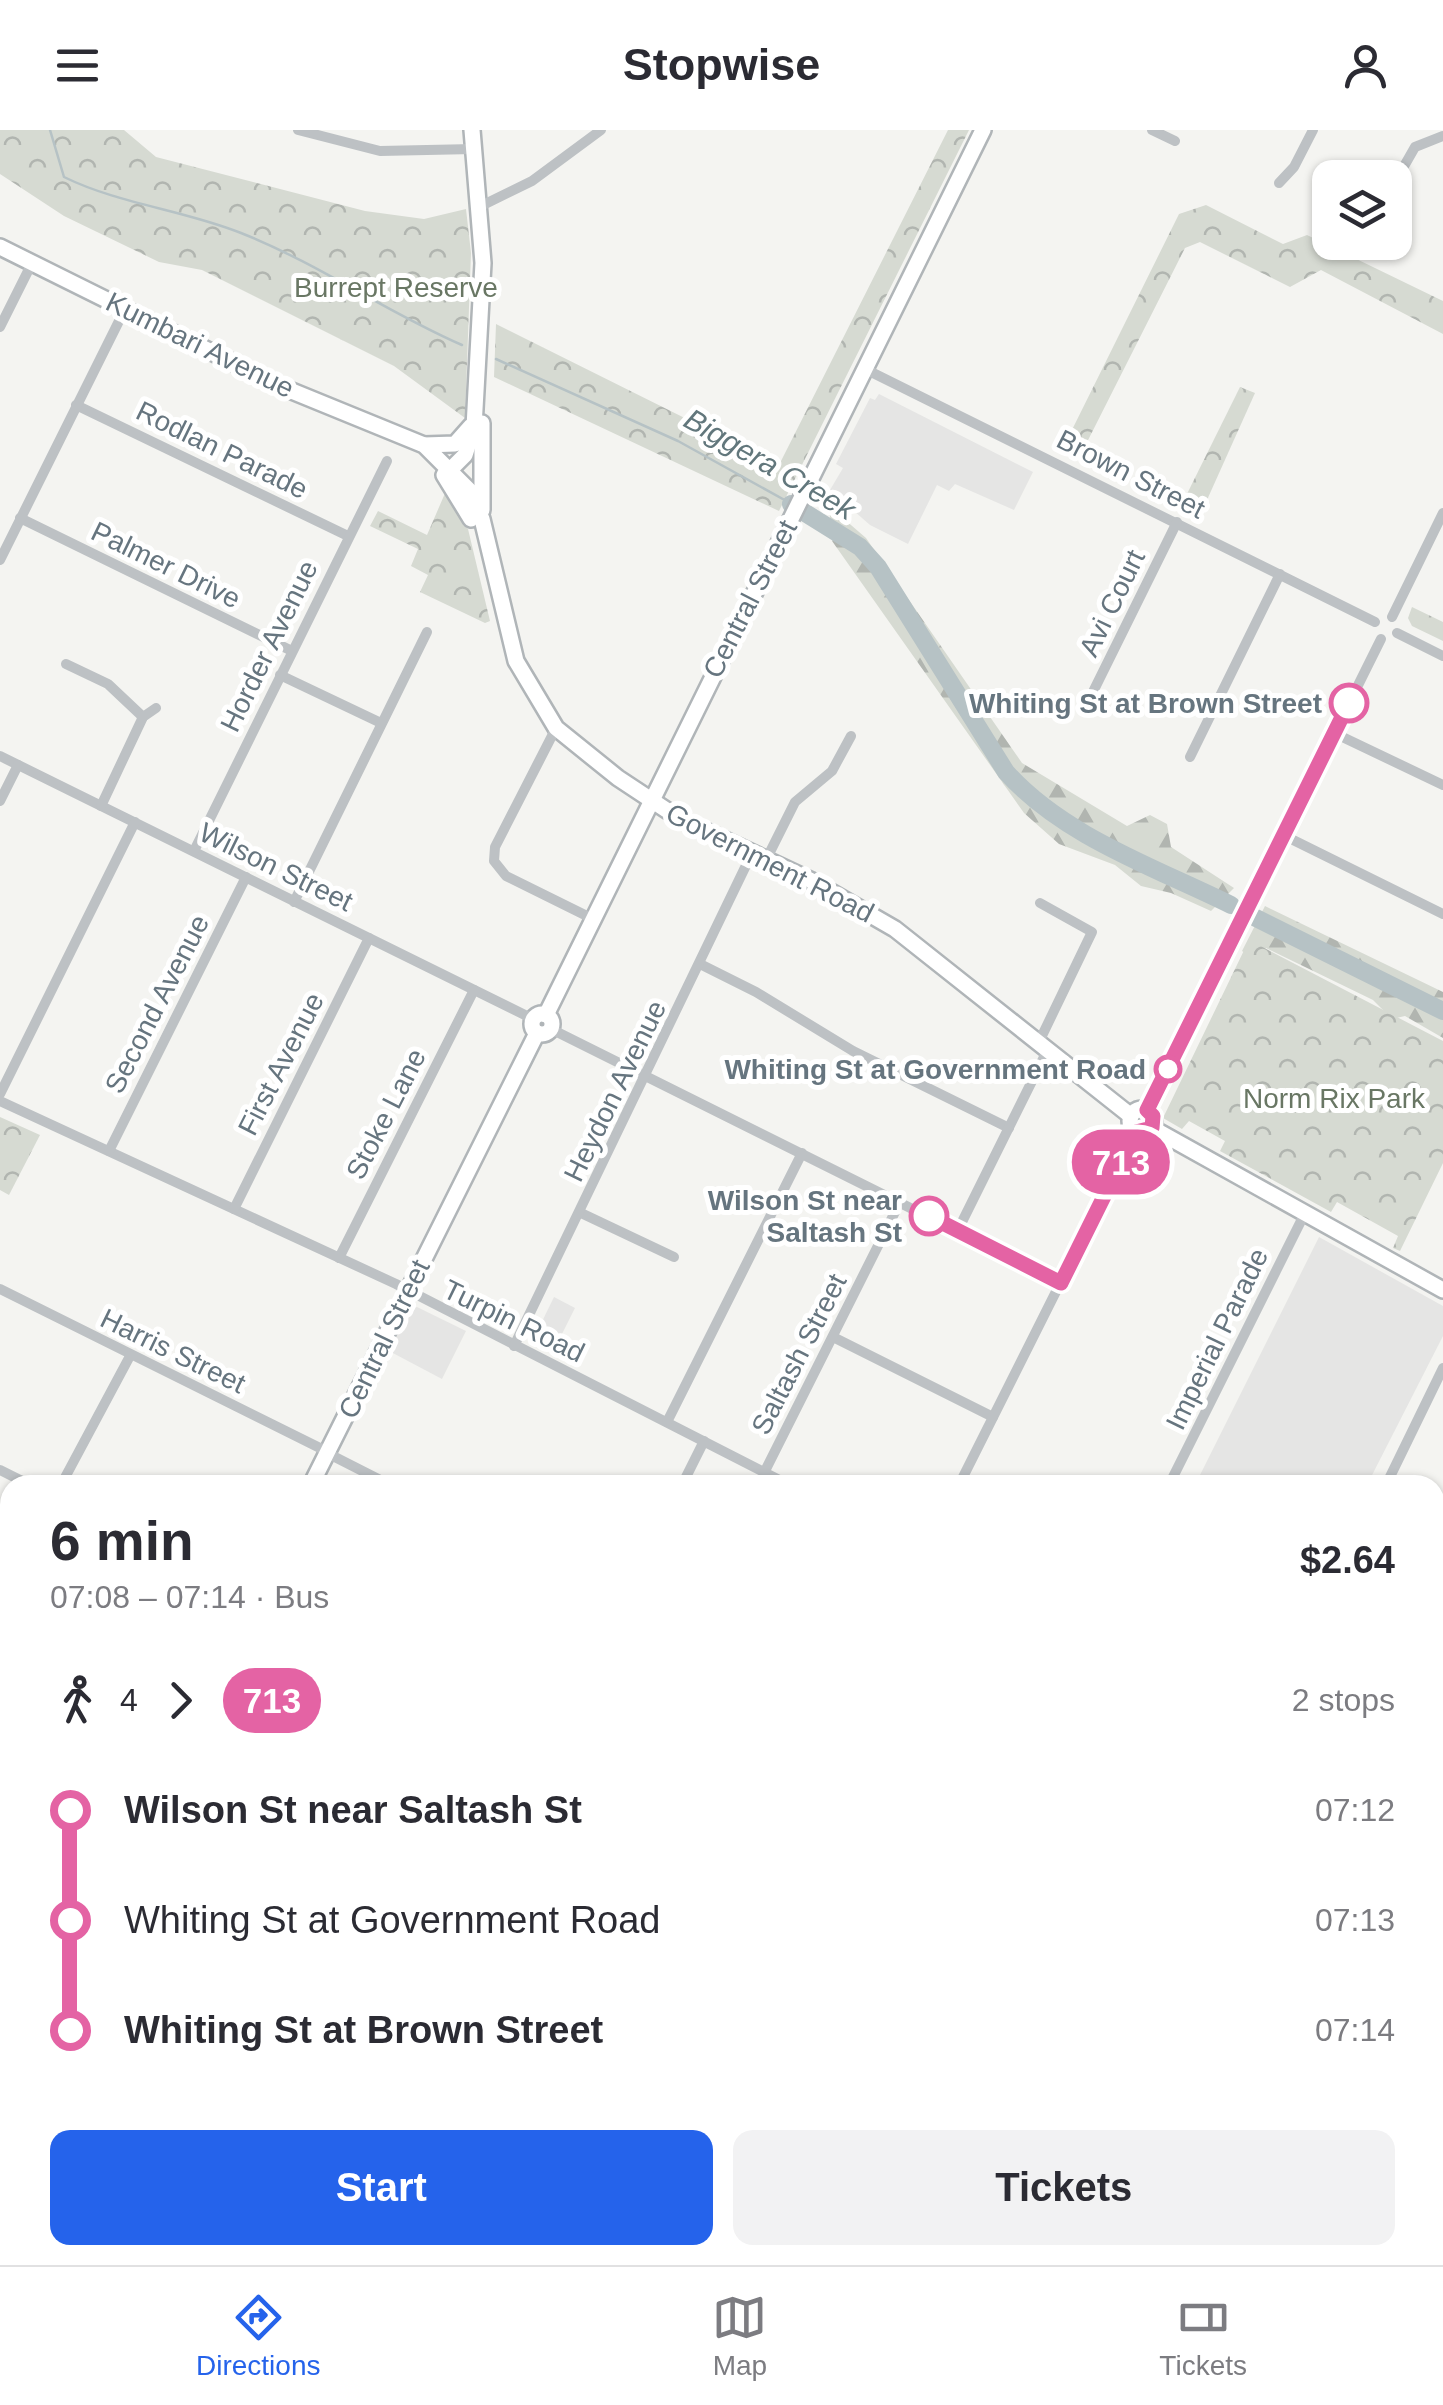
<!DOCTYPE html>
<meta charset="utf-8">
<style>
body{margin:0;font-family:Helvetica,sans-serif;background:#f2f2f3;color:#2b2b33;height:100vh;display:flex;flex-direction:column;font-size:38px;white-space:nowrap}
*{box-sizing:border-box;margin:0}
p{font-size:32px;color:#7c7c81}
.icon{flex:none;width:55px;height:55px;fill:none;stroke:currentColor;stroke-width:2;stroke-linecap:round;stroke-linejoin:round}
.map{position:relative;flex:1;overflow:hidden}
.drawer{position:absolute;left:0px;top:1345px;width:1445px;height:790px;display:flex;flex-direction:column;background:#fff;border-radius:30px 30px 0 0;box-shadow:0 2px 8px #0004}
.drawer>*{flex:none}
.badge{padding:0 20px;border-radius:32px;font-size:35px;line-height:65px}
.controls{position:absolute;left:1312px;top:30px;display:grid;gap:20px}
.controls a{display:grid;place-items:center;width:100px;height:100px;border-radius:20px;background:#fff;box-shadow:0 2px 8px #0004;font-size:50px}
.map>.badge{position:absolute;translate:-50% -50%;box-shadow:0 0 0 5px #fff}
.legs{display:flex;align-items:center;gap:15px;height:110px;padding:0 50px;font-size:32px}
.legs p{margin-inline-start:auto}
.summary{display:flex;align-items:center;justify-content:space-between;height:170px;padding:0 50px}
h1{font-size:55px;font-weight:700;line-height:75px}
.cta{display:flex;gap:20px;margin-top:auto;padding:20px 50px}
.cta a{flex:1;height:115px;border-radius:20px;background:#2563eb;color:#fff;font-size:40px;font-weight:700;line-height:115px;text-align:center}
.cta a+a{background:#f2f2f3;color:#2b2b33}
ul{padding:0 50px;list-style:none}
li{display:flex;align-items:center;gap:35px;height:110px;font-size:38px}
li i{display:grid;place-items:center;width:15px;height:100%;margin:0 12px;background:currentColor}
li i::after{content:'';width:25px;height:25px;margin:-12px;border:8px solid;border-radius:50%;background:#fff}
li p{margin-inline-start:auto}
li:first-child i{background:linear-gradient(#0000 50%,currentColor 0)}
li:last-child i{background:linear-gradient(currentColor 50%,#0000 0)}
header{display:flex;justify-content:space-between;align-items:center;height:130px;padding:0 50px;background:#fff;font-size:45px;font-weight:700}
.tab-bar{display:flex;justify-content:space-around;align-items:center;height:140px;border-top:2px solid #e1e1e2;background:#fff;font-size:28px;color:#7c7c81}
.tab-bar a{display:grid;justify-items:center;gap:5px}
.tab-bar .current{color:#2563eb}
.map>svg:first-child{display:block}
.built{fill:#e5e5e4}
.grass{fill:#d6dad2}
.forest{fill:url(#forest-firs)}
.park{fill:url(#park-crowns)}
.lines{fill:none;stroke-linecap:round;stroke-linejoin:round}
.stream{stroke:#b6c2c5;stroke-width:2.5}
.river{stroke:#b6c2c5;stroke-width:18}
.secondary-casing{stroke:#b0b5b8;stroke-width:20}
.highway-casing{stroke:#b0b4b6;stroke-width:25}
.street{stroke:#bdc1c4;stroke-width:10}
.secondary{stroke:#fff;stroke-width:15}
.highway{stroke:#fff;stroke-width:20}
.line-1-casing{stroke:#fff;stroke-width:22}
.line-1{stroke:#e463a4;stroke-width:15}
.stop-1-dot{fill:#fff;stroke:#e463a4;stroke-width:5}
.labels{text-anchor:middle;dominant-baseline:central;stroke-width:10;stroke-linejoin:round;paint-order:stroke}
.park-label{font-size:28px;fill:#697764;stroke:#fff}
.street-label{font-size:28px;fill:#66757f;stroke:#fff}
.stop-label{font-size:28px;font-weight:bold;fill:#66757f;stroke:#fff;text-anchor:end}
.water-label{font-size:30px;font-style:italic;fill:#62777c;stroke:#fff}
</style>
<header><svg class="icon" aria-label="menu" viewBox="0 0 24 24"><path d="M4 6h16M4 12h16M4 18h16"/></svg>Stopwise<svg class="icon" aria-label="person" viewBox="0 0 24 24"><circle cx="12" cy="8" r="4"/><path d="M4 21q1-7 8-7t8 7"/></svg></header>
<div class="map">
<svg width="1443" height="2135" viewBox="0 0 1443 2135">
<defs>
<pattern id="forest-firs" width="22" height="20" patternUnits="userSpaceOnUse" patternTransform="scale(2.5)"><rect width="22" height="20" fill="#d6dad2"/><path d="M5 1l3.5 6h-7zM16 11l3.5 6h-7z" fill="#b1b5b0"/></pattern>
<pattern id="park-crowns" width="20" height="18" patternUnits="userSpaceOnUse" patternTransform="scale(2.5)"><rect width="20" height="18" fill="#d6dad2"/><path d="M2 6a3 3 0 1 1 6 0M12 15a3 3 0 1 1 6 0" fill="none" stroke="#b1b5b0"/></pattern>
</defs>
<rect width="100%" height="100%" fill="#f4f4f1"/>
<!-- built -->
<g class="built">
<polygon points="879,264 1033,342 1014,380 955,354 949,361 937,355 908,414 870,395 830,360 843,338 836,334 870,268 875,270"/>
<polygon points="1319,1107 1443,1176 1443,1206 1367,1355 1195,1355"/>
<polygon points="554,1167 575,1178 554,1220 533,1210"/>
<polygon points="417,1177 466,1201 442,1249 389,1221 410,1179"/>
</g>
<!-- grass -->
<polygon class="grass" points="1435,2001 1443,2004 1443,2135 1361,2135 1341,2125 1435,2125"/>
<!-- forest -->
<g class="forest">
<polygon points="829,376 866,408 1022,633 1127,696 1150,685 1167,694 1171,717 1234,758 1211,781 1171,763 1141,756 1115,735 1059,714 1024,683 832,411"/>
<polygon points="1265,776 1443,862 1443,908 1405,886 1392,889 1373,870 1266,818 1255,830 1242,821"/>
</g>
<!-- park -->
<g class="park">
<polygon points="0,0 124,0 156,27 365,81 424,89 466,79 471,123 465,288 394,236 202,140 159,132 64,86 0,44"/>
<polygon points="948,0 969,0 779,381 494,247 496,194 779,335"/>
<polygon points="1206,75 1283,114 1307,105 1443,171 1443,204 1321,140 1290,157 1200,112 1185,118 1078,330 1063,318 1179,84"/>
<polygon points="1240,257 1255,263 1198,390 1179,380"/>
<polygon points="446,361 468,399 490,491 485,493 420,462 428,445 411,436 418,419 370,396 378,381 427,405"/>
<polygon points="1412,477 1443,492 1443,511 1412,496 1408,488"/>
<polygon points="1249,810 1443,911 1443,1033 1400,1121 1393,1118 1398,1106 1337,1072 1331,1082 1220,1021 1225,1011 1189,991 1182,999 1163,988"/>
<polygon points="0,987 40,1005 9,1065 0,1060"/>
<polygon points="13,2125 70,2125 87,2135 43,2135"/>
</g>
<g class="lines">
<!-- stream -->
<g class="stream">
<path d="M50,0L64,47C119,74 184,80 241,103C319,134 386,182 462,215"/>
<polyline points="496,229 678,311 790,373"/>
</g>
<!-- river -->
<g class="river">
<path d="M791,374L860,417L878,437L1006,642C1063,706 1154,737 1231,775"/>
<polyline points="1256,788 1443,881"/>
</g>
<!-- secondary casing -->
<g class="secondary-casing">
<g id="secondary">
<polyline points="0,117 282,257 424,315 471,362 482,389 516,531 556,598 618,648 680,689 810,750 895,799 1131,986"/>
<polyline points="424,315 455,314 471,296"/>
<polyline points="447,343 465,325 474,297 483,133 472,0"/>
<polyline points="444,345 471,389"/>
<polyline points="482,380 482,293"/>
<circle cx="542" cy="894" r="10"/>
<polyline points="546,885 983,0"/>
<circle cx="1142" cy="991" r="12"/>
<polyline points="1152,998 1443,1160"/>
<polyline points="311,1355 537,903"/>
<polyline points="1435,1660 1443,1645"/>
<polyline points="0,2068 10,2074"/>
<polyline points="95,2125 112,2135"/>
<polyline points="1200,2135 1205,2125"/>
</g>
</g>
<!-- highway casing -->
<g class="highway-casing">
<g id="highway">
<polyline points="0,1903 10,1909"/>
<polyline points="0,1920 10,1926"/>
<polyline points="879,2125 908,2135"/>
<polyline points="912,2125 940,2135"/>
</g>
</g>
<!-- street -->
<g class="street">
<polyline points="298,0 380,21 474,19"/>
<polyline points="1152,0 1175,11"/>
<polyline points="1395,52 1415,17 1443,6"/>
<polyline points="1279,53 1294,37 1313,0"/>
<polyline points="481,76 532,51 601,0"/>
<polyline points="0,197 32,133"/>
<polyline points="865,239 1375,492"/>
<polyline points="76,275 348,406"/>
<polyline points="20,388 292,521"/>
<polyline points="0,430 125,179"/>
<polyline points="1392,487 1443,383"/>
<polyline points="1397,503 1443,526"/>
<polyline points="66,534 108,554 143,587"/>
<polyline points="280,545 381,593"/>
<polyline points="1087,574 1177,392"/>
<polyline points="556,598 495,717 494,731 506,746 591,788"/>
<polyline points="1334,603 1443,655"/>
<polyline points="0,626 533,889"/>
<polyline points="1190,627 1280,444"/>
<polyline points="0,671 18,635"/>
<polyline points="101,676 143,587 156,578"/>
<polyline points="1283,705 1443,784"/>
<polyline points="194,721 387,331"/>
<polyline points="766,730 795,672 832,641 851,606"/>
<polyline points="294,772 427,502"/>
<polyline points="700,834 756,862 853,921 1009,998"/>
<polyline points="551,899 1061,1153"/>
<polyline points="1038,914 1092,802 1040,773"/>
<polyline points="0,964 135,692"/>
<polyline points="0,971 396,1154 789,1355"/>
<polyline points="1147,980 1381,509"/>
<polyline points="109,1021 246,747"/>
<polyline points="234,1079 369,808"/>
<polyline points="581,1083 674,1127"/>
<polyline points="958,1100 1047,921"/>
<polyline points="339,1128 474,860"/>
<polyline points="0,1159 328,1322"/>
<polyline points="833,1207 993,1287"/>
<polyline points="514,1216 752,723"/>
<polyline points="667,1292 802,1023"/>
<polyline points="327,1323 390,1355"/>
<polyline points="0,1340 30,1355"/>
<polyline points="764,1343 900,1072"/>
<polyline points="61,1355 130,1226"/>
<polyline points="682,1355 704,1311"/>
<polyline points="959,1355 1136,1002"/>
<polyline points="1169,1355 1305,1083"/>
<polyline points="1386,1355 1443,1238"/>
<polyline points="0,1448 10,1454"/>
<polyline points="0,1665 10,1670"/>
<polyline points="1435,1673 1443,1674"/>
<polyline points="1435,1812 1443,1815"/>
<polyline points="1435,1899 1443,1902"/>
<polyline points="0,1969 10,1950"/>
<polyline points="1435,1986 1443,1989"/>
<polyline points="570,2135 574,2125"/>
<polyline points="775,2135 780,2125"/>
<polyline points="788,2135 793,2125"/>
</g>
<!-- secondary -->
<use href="#secondary" class="secondary"/>
<!-- highway -->
<use href="#highway" class="highway"/>
</g>
<g class="lines">
<!-- line-1 casing -->
<g class="line-1-casing">
<polyline id="line-1" points="929,1086 1061,1153 1136,1002 1152,998 1153,986 1147,980 1349,573"/>
</g>
<!-- line-1 -->
<use href="#line-1" class="line-1"/>
</g>
<!-- markers -->
<g class="stop-1-dot">
<circle cx="1349" cy="573" r="18"/>
<circle cx="1168" cy="939" r="12"/>
<circle cx="929" cy="1086" r="18"/>
</g>
<g class="labels">
<!-- park labels -->
<g class="park-label">
<text x="396" y="157">Burrept Reserve</text>
<text x="1334" y="968">Norm Rix Park</text>
</g>
<!-- street labels -->
<g class="street-label">
<text transform="translate(200 215) rotate(26)">Kumbari Avenue</text>
<text transform="translate(222 320) rotate(26)">Rodlan Parade</text>
<text transform="translate(1131 344) rotate(27)">Brown Street</text>
<text transform="translate(166 435) rotate(26)">Palmer Drive</text>
<text transform="translate(750 469) rotate(-63)">Central Street</text>
<text transform="translate(1112 473) rotate(-64)">Avi Court</text>
<text transform="translate(269 516) rotate(-64)">Horder Avenue</text>
<text transform="translate(770 733) rotate(27)">Government Road</text>
<text transform="translate(276 737) rotate(26)">Wilson Street</text>
<text transform="translate(157 874) rotate(-63)">Second Avenue</text>
<text transform="translate(281 934) rotate(-63)">First Avenue</text>
<text transform="translate(615 961) rotate(-64)">Heydon Avenue</text>
<text transform="translate(386 984) rotate(-63)">Stoke Lane</text>
<text transform="translate(514 1191) rotate(26)">Turpin Road</text>
<text transform="translate(384 1209) rotate(-64)">Central Street</text>
<text transform="translate(1217 1209) rotate(-64)">Imperial Parade</text>
<text transform="translate(173 1221) rotate(26)">Harris Street</text>
<text transform="translate(799 1224) rotate(-63)">Saltash Street</text>
</g>
<!-- stop labels -->
<g class="stop-label">
<text x="1322" y="573">Whiting St at Brown Street</text>
<text x="1146" y="939">Whiting St at Government Road</text>
<text x="902" y="1070">Wilson St near<tspan x="902" dy="32">Saltash St</tspan></text>
</g>
<!-- water labels -->
<g class="water-label">
<text transform="translate(770 334) rotate(30)">Biggera Creek</text>
</g>
</g>
</svg>
<div class="controls">
<a><svg class="icon" aria-label="layers" viewBox="0 0 24 24"><path d="M12 4l9 5-9 5-9-5zM3 14l9 5 9-5"/></svg></a>
</div>
<b class="badge" style="left:1121px;top:1032px;background:#e463a4;color:#fff">713</b>
<section class="drawer">
<div class="summary"><div><h1>6 min</h1><p>07:08 – 07:14 · Bus</p></div><b>$2.64</b></div>
<div class="legs"><svg class="icon" aria-label="walk" viewBox="0 0 24 24"><circle cx="13" cy="4" r="2"/><path d="M13 8l-2 6 4 7M11 14l-3 7M7 12l3-4h3l4 4"/></svg>4<svg class="icon" aria-label="forward" viewBox="0 0 24 24"><path d="M9 5l7 7-7 7"/></svg><b class="badge" style="background:#e463a4;color:#fff">713</b><p>2 stops</p></div>
<ul>
<li><i style="color:#e463a4"></i><b>Wilson St near Saltash St</b><p>07:12</p></li>
<li><i style="color:#e463a4"></i><span>Whiting St at Government Road</span><p>07:13</p></li>
<li><i style="color:#e463a4"></i><b>Whiting St at Brown Street</b><p>07:14</p></li>
</ul>
<div class="cta"><a>Start</a><a>Tickets</a></div>
</section>
</div>
<nav class="tab-bar">
<a class="current"><svg class="icon" aria-label="directions" viewBox="0 0 24 24"><path d="M12 3l9 9-9 9-9-9zM9 14v-3h6M13 9l2 2-2 2"/></svg>Directions</a>
<a><svg class="icon" aria-label="map" viewBox="0 0 24 24"><path d="M3 6l6-2 6 2 6-2v14l-6 2-6-2-6 2zM9 4v14M15 6v14"/></svg>Map</a>
<a><svg class="icon" aria-label="tickets" viewBox="0 0 24 24"><path d="M3 7h18v10H3zM15 7v10"/></svg>Tickets</a>
</nav>
